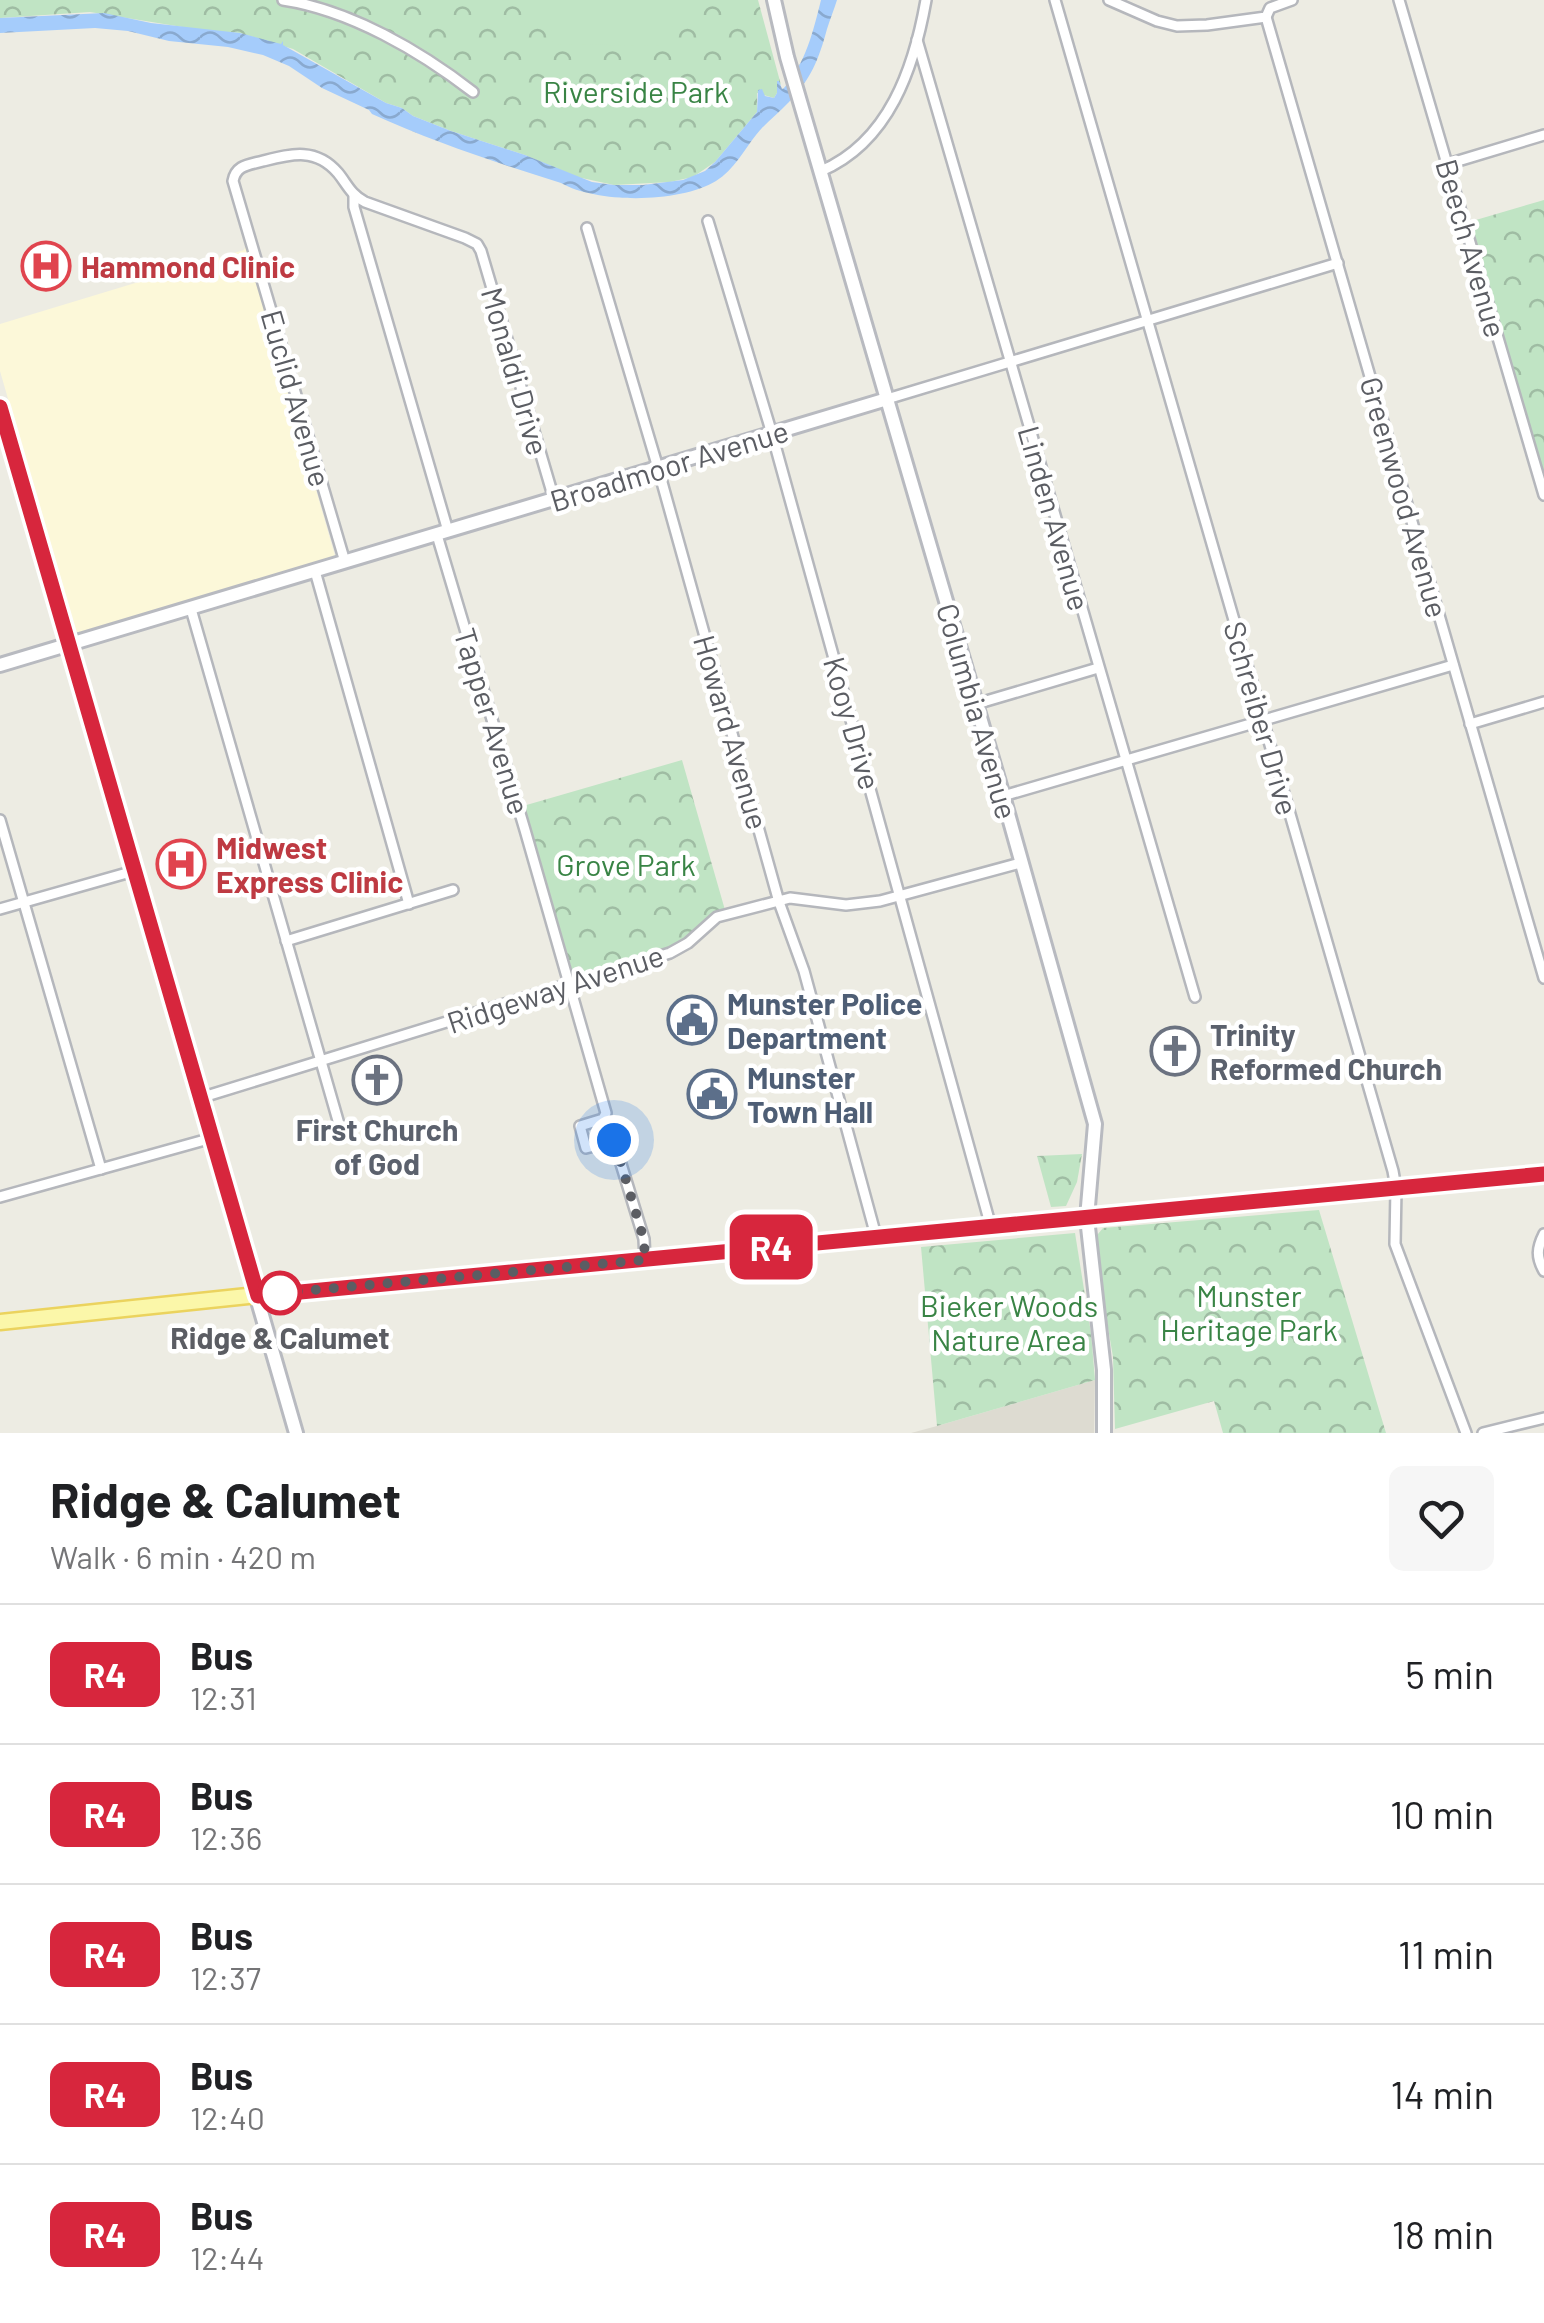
<!DOCTYPE html>
<meta charset="utf-8">
<style>
body{margin:0;font-family:Barlow,sans-serif;background:#f6f6f6;color:#202124;height:100vh;display:flex;flex-direction:column;font-size:38px;white-space:nowrap}
*{box-sizing:border-box;margin:0}
p{font-size:32px;color:#757577}
.icon{flex:none;width:55px;height:55px;fill:none;stroke:currentColor;stroke-width:2;stroke-linecap:round;stroke-linejoin:round}
.map{position:relative;height:1433px;overflow:hidden}
.panel{display:flex;flex-direction:column;background:#fff;flex:1}
.panel>*{flex:none}
.badge{padding:0 20px;border-radius:15px;font-size:35px;line-height:65px}
.you{position:absolute;width:50px;height:50px;margin:-25px;border:8px solid #fff;border-radius:50%;background:#1a73e8;box-shadow:0 0 0 15px #1a73e833}
.map>.badge{position:absolute;translate:-50% -50%;box-shadow:0 0 0 5px #fff}
.round{display:grid;place-items:center;flex:none;width:105px;height:105px;border-radius:15px;background:#f6f6f6}
.overview{display:flex;align-items:center;justify-content:space-between;height:170px;padding:0 50px}
h1{font-size:48px;font-weight:700;line-height:75px}
ul{padding:0;list-style:none}
li{display:flex;align-items:center;gap:30px;height:140px;padding:0 50px;border-top:2px solid #e0e0e0}
li div{flex:1}
li b{display:block;font-size:38px}
li em{font-style:normal}
li .badge{min-width:110px;font-weight:700;text-align:center}
.map>svg:first-child{display:block}
.commercial{fill:#fcf8d9}
.education{fill:#dddbd1}
.park{fill:url(#park-crowns)}
.pitch{fill:#c0e4c4}
.water{fill:url(#water-waves)}
.lines{fill:none;stroke-linecap:round;stroke-linejoin:round}
.street-casing{stroke:#b5b7bc;stroke-width:14}
.secondary-casing{stroke:#b8bac0;stroke-width:18}
.primary-casing{stroke:#ebd35e;stroke-width:19}
.street{stroke:#fff;stroke-width:9}
.secondary{stroke:#fff;stroke-width:12}
.primary{stroke:#fbf7a9;stroke-width:14}
.line-casing{stroke:#fff;stroke-width:22}
.line{stroke:#d7263d;stroke-width:15}
.walk{stroke:#5b5d63;stroke-width:10;stroke-dasharray:0 18}
.stop-dot{fill:#fff;stroke:#d7263d;stroke-width:5}
.labels{text-anchor:middle;dominant-baseline:central;stroke-width:9;stroke-linejoin:round;paint-order:stroke}
.park-label{font-size:30px;fill:#398445;stroke:#fff}
.street-label{font-size:30px;fill:#5b5d63;stroke:#fff}
.health-label{font-size:30px;font-weight:bold;fill:#be3a42;stroke:#fff;text-anchor:start}
.service-label{font-size:30px;font-weight:bold;fill:#4e5e75;stroke:#fff;text-anchor:start}
.worship-label{font-size:30px;font-weight:bold;fill:#5b616d;stroke:#fff;text-anchor:start}
.stop-label{font-size:30px;font-weight:bold;fill:#5b5d63;stroke:#fff}
</style>
<div class="map">
<svg width="1544" height="1433" viewBox="0 0 1544 1433">
<defs>
<pattern id="park-crowns" width="20" height="18" patternUnits="userSpaceOnUse" patternTransform="scale(2.5)"><rect width="20" height="18" fill="#c0e4c4"/><path d="M2 6a3 3 0 1 1 6 0M12 15a3 3 0 1 1 6 0" fill="none" stroke="#9fbca3"/></pattern>
<pattern id="water-waves" width="16" height="10" patternUnits="userSpaceOnUse" patternTransform="scale(2.5)"><rect width="16" height="10" fill="#a5ccfb"/><path d="M0 5q4-4 8 0t8 0" fill="none" stroke="#89a9cf"/></pattern>
</defs>
<rect width="100%" height="100%" fill="#edece3"/>
<!-- commercial -->
<polygon class="commercial" points="246,246 335,556 332,559 79,634 74,628 0,371 0,324 244,250"/>
<!-- education -->
<polygon class="education" points="1095,1380 1094,1433 911,1433 937,1426"/>
<!-- park -->
<g class="park">
<polygon points="0,0 758,0 781,85 777,81 777,93 774,98 757,93 757,112 715,162 693,177 670,182 614,185 577,177 525,155 451,131 413,116 402,108 386,103 293,49 240,33 207,31 90,12 0,18"/>
<polygon points="1544,200 1544,478 1469,222"/>
<polygon points="682,760 725,910 707,919 678,947 578,978 574,977 523,806"/>
<polygon points="1082,1154 1077,1182 1066,1206 1051,1207 1037,1156"/>
<polygon points="1319,1210 1386,1433 1223,1433 1214,1401 1115,1429 1113,1357 1093,1240 1103,1228"/>
<polygon points="1075,1233 1091,1333 1095,1380 937,1426 921,1247"/>
</g>
<!-- pitch -->
<polygon class="pitch" points="548,0 673,0 672,37 664,46 553,44"/>
<!-- water -->
<path class="water" d="M821,0H837C834,10 830,19 827,29C819,59 811,79 789,102C778,114 766,122 756,135C744,150 734,170 716,181C680,203 598,204 561,183C497,163 434,142 372,114L369,110L322,88L289,66L263,55L228,47L169,41L128,31L95,28L0,33V18L104,13L151,23L240,33L281,44L283,41V45L386,103L402,108L413,116L451,131L525,155L592,182L614,185H643L683,180L705,171L715,162L757,112L758,90L762,89L765,96L774,98L777,93V81H779L782,89L784,88C806,62 813,32 821,0Z"/>
<g class="lines">
<!-- street casing -->
<g class="street-casing">
<g id="street">
<path d="M283,0C350,10 420,51 473,92"/>
<polyline points="1055,0 1393,1171 1396,1188 1395,1244 1466,1433"/>
<polyline points="1109,0 1157,21 1177,26 1207,25 1266,17 1270,8 1292,0"/>
<polyline points="1399,0 1544,495"/>
<polyline points="1266,17 1544,978"/>
<polyline points="917,40 1195,997"/>
<polyline points="1448,164 1544,135"/>
<path d="M821,171C889,142 914,68 926,0"/>
<polyline points="354,196 354,207 448,531"/>
<polyline points="708,221 772,434 991,1227"/>
<polyline points="587,228 658,468 779,902 804,971 876,1236"/>
<polyline points="887,399 1338,263"/>
<polyline points="437,535 525,830 606,1113 603,1119 580,1126 586,1148 614,1141 644,1239 645,1260"/>
<path d="M345,562L233,181C236,165 248,165 263,161C291,154 316,147 338,173C347,184 351,195 365,202L465,238L477,244L481,251L554,499"/>
<polyline points="315,571 409,904"/>
<polyline points="191,609 341,1131"/>
<polyline points="976,704 1098,668"/>
<polyline points="1470,724 1544,702"/>
<polyline points="1003,796 1453,665"/>
<polyline points="0,820 101,1169"/>
<polyline points="0,909 134,871"/>
<polyline points="286,941 453,890"/>
<polyline points="200,1098 670,953 688,943 717,917 790,898 846,905 880,901 1020,863"/>
<polyline points="0,1197 212,1138"/>
<path d="M1544,1234C1537,1248 1536,1257 1544,1271"/>
<polyline points="1483,1433 1544,1418"/>
</g>
</g>
<!-- secondary casing -->
<g class="secondary-casing">
<g id="secondary">
<polyline points="774,0 787,57 1003,796 1095,1124 1087,1218 1104,1370 1104,1433"/>
<polyline points="0,407 296,1433"/>
<polyline points="0,665 887,399"/>
</g>
</g>
<!-- primary casing -->
<g class="primary-casing">
<polyline id="primary" points="0,1322 257,1295 1544,1174"/>
</g>
<!-- street -->
<use href="#street" class="street"/>
<!-- secondary -->
<use href="#secondary" class="secondary"/>
<!-- primary -->
<use href="#primary" class="primary"/>
</g>
<g class="lines">
<!-- line casing -->
<g class="line-casing">
<polyline id="line" points="0,407 258,1296 1544,1174"/>
</g>
<!-- line -->
<use href="#line" class="line"/>
<!-- walk -->
<polyline class="walk" points="280,1293 645,1260 644,1240 614,1140"/>
</g>
<!-- icons -->
<defs>
<g id="hospital-ring" transform="scale(2.5)"><circle r="9.5" fill="#fff" stroke="#e0444e" stroke-width="1.5"/><path d="M-5-5h3v3.5h4V-5h3V5h-3V1.5h-4V5h-3Z" fill="#e0444e"/></g>
<g id="civic-ring" transform="scale(2.5)"><circle r="9.5" fill="#fff" stroke="#5c6f8a" stroke-width="1.5"/><path d="M-.6-6.5H3V-4.5H.6V-3L4-1V1h2V6H-6V1h2V-1L-.6-3ZM-1.2 2.5V6h2.4V2.5Z" fill="#5c6f8a"/></g>
<g id="church-ring" transform="scale(2.5)"><circle r="9.5" fill="#fff" stroke="#6b7280" stroke-width="1.5"/><path d="M-1.2-6h2.4v3.5h3.3v2.4h-3.3V6h-2.4V-.1h-3.3v-2.4h3.3Z" fill="#6b7280"/></g>
</defs>
<g fill-rule="evenodd">
<use href="#hospital-ring" x="46" y="266"/>
<use href="#hospital-ring" x="181" y="864"/>
<use href="#civic-ring" x="692" y="1020"/>
<use href="#church-ring" x="1175" y="1051"/>
<use href="#church-ring" x="377" y="1080"/>
<use href="#civic-ring" x="712" y="1094"/>
</g>
<!-- markers -->
<circle class="stop-dot" cx="280" cy="1293" r="20"/>
<g class="labels">
<!-- park labels -->
<g class="park-label">
<text x="636" y="91">Riverside Park</text>
<text x="626" y="864">Grove Park</text>
<text x="1249" y="1295">Munster<tspan x="1249" dy="34">Heritage Park</tspan></text>
<text x="1009" y="1305">Bieker Woods<tspan x="1009" dy="34">Nature Area</tspan></text>
</g>
<!-- street labels -->
<g class="street-label">
<text transform="translate(1472 248) rotate(74)">Beech Avenue</text>
<text transform="translate(516 371) rotate(74)">Monaldi Drive</text>
<text transform="translate(297 398) rotate(74)">Euclid Avenue</text>
<text transform="translate(669 465) rotate(-17)">Broadmoor Avenue</text>
<text transform="translate(1405 497) rotate(74)">Greenwood Avenue</text>
<text transform="translate(1055 518) rotate(74)">Linden Avenue</text>
<text transform="translate(978 711) rotate(74)">Columbia Avenue</text>
<text transform="translate(1262 718) rotate(74)">Schreiber Drive</text>
<text transform="translate(493 721) rotate(73)">Tapper Avenue</text>
<text transform="translate(853 723) rotate(74)">Kooy Drive</text>
<text transform="translate(732 732) rotate(74)">Howard Avenue</text>
<text transform="translate(555 988) rotate(-18)">Ridgeway Avenue</text>
</g>
<!-- health labels -->
<g class="health-label">
<text x="81" y="266">Hammond Clinic</text>
<text x="216" y="847">Midwest<tspan x="216" dy="34">Express Clinic</tspan></text>
</g>
<!-- service labels -->
<g class="service-label">
<text x="727" y="1003">Munster Police<tspan x="727" dy="34">Department</tspan></text>
<text x="747" y="1077">Munster<tspan x="747" dy="34">Town Hall</tspan></text>
</g>
<!-- worship labels -->
<g class="worship-label">
<text x="1210" y="1034">Trinity<tspan x="1210" dy="34">Reformed Church</tspan></text>
<text x="377" y="1129" text-anchor="middle">First Church<tspan x="377" dy="34">of God</tspan></text>
</g>
<!-- stop labels -->
<g class="stop-label">
<text x="280" y="1337">Ridge &amp; Calumet</text>
</g>
</g>
</svg>
<div class="you" style="left:614px;top:1140px"></div>
<b class="badge" style="left:771px;top:1247px;background:#d7263d;color:#fff">R4</b>
</div>
<section class="panel">
<div class="overview"><div><h1>Ridge &amp; Calumet</h1><p>Walk · 6 min · 420 m</p></div><a class="round"><svg class="icon" aria-label="heart" viewBox="0 0 24 24"><path d="M12 20l-8-8c-3-5 5-10 8-4 3-6 11-1 8 4z"/></svg></a></div>
<ul>
<li><span class="badge" style="background:#d7263d;color:#fff">R4</span><div><b>Bus</b><p>12:31</p></div><em>5 min</em></li>
<li><span class="badge" style="background:#d7263d;color:#fff">R4</span><div><b>Bus</b><p>12:36</p></div><em>10 min</em></li>
<li><span class="badge" style="background:#d7263d;color:#fff">R4</span><div><b>Bus</b><p>12:37</p></div><em>11 min</em></li>
<li><span class="badge" style="background:#d7263d;color:#fff">R4</span><div><b>Bus</b><p>12:40</p></div><em>14 min</em></li>
<li><span class="badge" style="background:#d7263d;color:#fff">R4</span><div><b>Bus</b><p>12:44</p></div><em>18 min</em></li>
</ul>
</section>
